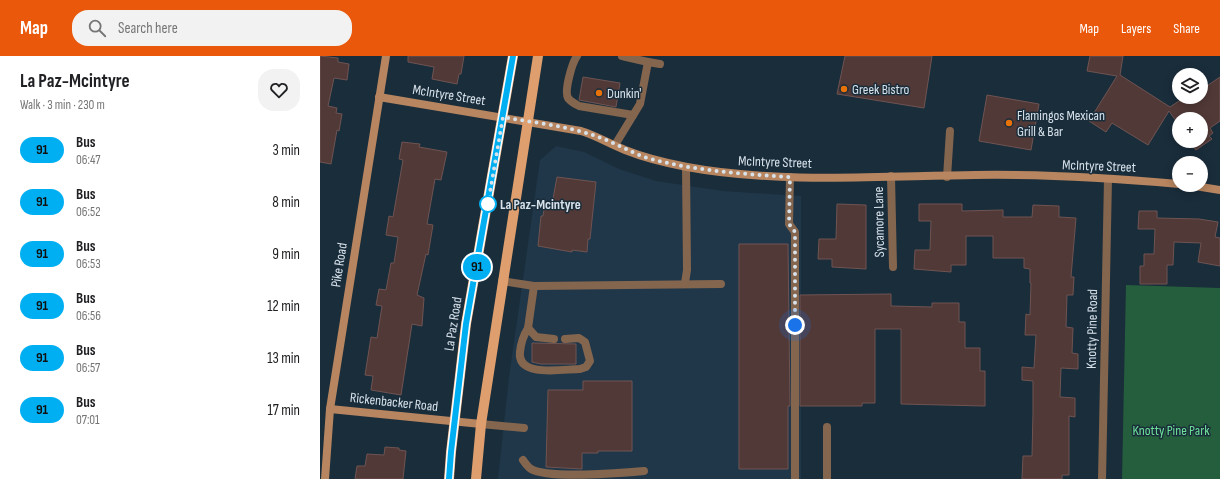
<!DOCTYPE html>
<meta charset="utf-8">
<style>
body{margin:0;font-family:"Sofia Sans Condensed",sans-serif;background:#f2f2f2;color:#202124;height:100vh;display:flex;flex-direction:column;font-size:15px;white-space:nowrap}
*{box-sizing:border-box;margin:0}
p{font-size:13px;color:#757577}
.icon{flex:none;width:22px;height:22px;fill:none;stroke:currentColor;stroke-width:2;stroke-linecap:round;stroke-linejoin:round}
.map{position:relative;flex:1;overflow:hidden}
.panel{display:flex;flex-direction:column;background:#fff;width:320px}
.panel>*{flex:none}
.badge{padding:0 8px;border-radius:13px;font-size:14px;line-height:26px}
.tools{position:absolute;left:852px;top:12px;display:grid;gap:8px}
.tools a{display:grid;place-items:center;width:36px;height:36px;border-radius:50%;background:#fff;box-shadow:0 2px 10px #0003;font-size:20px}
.you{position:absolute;width:20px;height:20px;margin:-10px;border:3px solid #fff;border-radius:50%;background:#1a73e8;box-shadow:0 0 0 6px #1a73e833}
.map>.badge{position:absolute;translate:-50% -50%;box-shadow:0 0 0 2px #fff}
.round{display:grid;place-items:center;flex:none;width:42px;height:42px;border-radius:16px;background:#f2f2f2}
.headline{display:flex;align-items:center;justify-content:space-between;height:68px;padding:0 20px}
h1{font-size:19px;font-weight:700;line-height:30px}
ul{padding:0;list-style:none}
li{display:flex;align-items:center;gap:12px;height:52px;padding:0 20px}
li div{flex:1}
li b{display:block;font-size:15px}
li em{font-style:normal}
li .badge{min-width:44px;font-weight:700;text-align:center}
header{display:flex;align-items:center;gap:24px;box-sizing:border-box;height:56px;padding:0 20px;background:#ea580c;color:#fff}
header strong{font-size:19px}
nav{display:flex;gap:22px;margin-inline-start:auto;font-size:14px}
.search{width:280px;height:36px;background:#f2f2f2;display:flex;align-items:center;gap:10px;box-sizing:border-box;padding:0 14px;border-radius:16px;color:#757577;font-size:15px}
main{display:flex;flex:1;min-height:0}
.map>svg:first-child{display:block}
.built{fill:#20374a}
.green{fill:#255e3c}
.building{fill:#513937;stroke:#6e5452}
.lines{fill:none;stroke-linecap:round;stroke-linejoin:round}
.lane{stroke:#84654e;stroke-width:8}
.street{stroke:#84654e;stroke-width:8}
.secondary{stroke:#b7855f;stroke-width:8}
.primary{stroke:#de9e6d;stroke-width:10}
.line-casing{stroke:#fff;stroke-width:9}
.line{stroke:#00aff2;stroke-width:6}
.walk{stroke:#d7e2eb;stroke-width:4;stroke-dasharray:0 7.2}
.food-dot{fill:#e8710a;stroke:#1a2d3b;stroke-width:1.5}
.stop-dot{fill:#fff;stroke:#00aff2;stroke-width:2}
.labels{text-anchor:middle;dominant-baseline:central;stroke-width:3;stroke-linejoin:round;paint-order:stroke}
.poi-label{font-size:14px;fill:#d7e2eb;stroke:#1a2d3b;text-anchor:start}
.street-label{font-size:14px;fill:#d7e2eb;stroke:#1a2d3b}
.stop-label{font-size:14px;font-weight:bold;fill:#d7e2eb;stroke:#1a2d3b;text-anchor:start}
.park-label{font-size:14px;fill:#6de199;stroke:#1a2d3b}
</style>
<header>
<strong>Map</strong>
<div class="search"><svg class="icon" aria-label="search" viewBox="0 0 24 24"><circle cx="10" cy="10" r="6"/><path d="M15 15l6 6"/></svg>Search here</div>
<nav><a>Map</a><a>Layers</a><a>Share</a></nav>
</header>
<main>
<section class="panel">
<div class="headline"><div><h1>La Paz-Mcintyre</h1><p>Walk · 3 min · 230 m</p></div><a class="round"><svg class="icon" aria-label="heart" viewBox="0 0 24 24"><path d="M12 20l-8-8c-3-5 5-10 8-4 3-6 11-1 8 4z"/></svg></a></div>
<ul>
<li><span class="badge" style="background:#00aff2;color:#111">91</span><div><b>Bus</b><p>06:47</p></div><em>3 min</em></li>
<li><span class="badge" style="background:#00aff2;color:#111">91</span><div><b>Bus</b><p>06:52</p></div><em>8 min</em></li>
<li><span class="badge" style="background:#00aff2;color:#111">91</span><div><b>Bus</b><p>06:53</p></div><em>9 min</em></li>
<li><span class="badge" style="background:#00aff2;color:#111">91</span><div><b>Bus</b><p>06:56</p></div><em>12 min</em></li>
<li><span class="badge" style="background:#00aff2;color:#111">91</span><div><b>Bus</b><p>06:57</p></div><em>13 min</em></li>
<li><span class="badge" style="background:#00aff2;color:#111">91</span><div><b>Bus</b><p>07:01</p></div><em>17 min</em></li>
</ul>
</section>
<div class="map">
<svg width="900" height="423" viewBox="0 0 900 423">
<rect width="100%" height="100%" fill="#1a2d3b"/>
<!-- built -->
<polygon class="built" points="236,90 264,96 299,113 336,125 403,135 481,140 481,423 178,423 189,321 220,104"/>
<!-- green -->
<polygon class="green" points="806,229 900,232 900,423 802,423"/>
<!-- building -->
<g class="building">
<polygon points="0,0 18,2 18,6 29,8 27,24 14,22 8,50 17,52 16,57 22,58 19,75 17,74 11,108 0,106"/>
<polygon points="88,0 144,0 141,18 139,18 137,28 112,23 114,11 88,6"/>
<polygon points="525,0 612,0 604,52 517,38"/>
<polygon points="770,0 803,0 800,19 850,51 865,41 881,41 881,34 900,21 900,65 890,72 893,77 889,80 892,83 876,94 869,85 881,85 881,63 859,63 859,69 849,55 828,89 792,67 786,76 769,65 797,20 767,15"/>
<polygon points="263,21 300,27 296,51 259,44"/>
<polygon points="667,39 719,48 711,94 659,85"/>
<polygon points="82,86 100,88 99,91 127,96 121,124 115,123 107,168 113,169 108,199 106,198 97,239 104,242 102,270 92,268 81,339 51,334 53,320 45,319 51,281 57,282 62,250 56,249 59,233 66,234 71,207 74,207 78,181 66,179 69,160 73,161 83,104 79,103"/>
<polygon points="237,121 276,126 270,183 268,183 267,196 252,194 252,196 218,190 221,160 223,160 225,147 232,148"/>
<polygon points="517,148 546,149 546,213 512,211 512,203 498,203 499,183 516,183"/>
<polygon points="599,148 642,148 642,155 683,154 683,161 712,161 713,149 739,150 739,161 756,162 751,221 754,221 753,239 747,239 746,271 753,272 752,297 758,298 758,313 741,312 740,341 755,342 755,361 749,360 749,419 742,419 742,423 702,423 703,400 712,400 713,356 713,325 702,324 702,311 714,312 716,279 705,279 706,258 710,259 711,227 710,227 710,213 704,212 704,202 673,202 673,180 646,180 646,209 631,209 631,216 594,213 595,194 610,194 611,165 599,165"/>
<polygon points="819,155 837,155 837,162 879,163 898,166 895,181 900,182 900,210 878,206 881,187 854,186 853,209 847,209 847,228 820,228 820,210 824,210 824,198 834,198 835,173 818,173"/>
<polygon points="419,188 468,188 470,350 468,350 468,413 419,413"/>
<polygon points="571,238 571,250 612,251 612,247 639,247 639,266 645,266 645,292 660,292 660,315 665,315 665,350 581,348 581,273 555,273 555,347 542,347 542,350 480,350 480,239"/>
<polygon points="212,287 256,288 256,308 221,308 212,306"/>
<polygon points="263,325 312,325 312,395 278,395 278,397 262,397 262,413 226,411 228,334 263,334"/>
<polygon points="65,391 79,392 79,394 86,395 83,423 35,423 37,410 45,410 47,398 64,399"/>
</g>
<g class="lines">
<!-- lane -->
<g class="lane">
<path d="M257,0C252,7 244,35 248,42C251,46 255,48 259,50L313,59"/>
<polyline points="328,6 340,8"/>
<polyline points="295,89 320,48 328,6 302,0"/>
<polyline points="470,121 469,168 475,176 475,423"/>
<polyline points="627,121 630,75"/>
<polyline points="182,225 214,230 401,228"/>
<polyline points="365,227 367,214 366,111"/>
<polyline points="208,272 214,230"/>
<path d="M234,283L216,281L208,272C203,280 201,286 200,296C197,322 243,313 260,313L266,311L270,305L265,286L259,282L245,283"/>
<polyline points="161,368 204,372"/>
<path d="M203,404C205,407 208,411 211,413C228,423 302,417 324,415"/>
<polyline points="507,423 507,371"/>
</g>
<!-- street -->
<g class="street">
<polyline points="571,120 573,211"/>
<polyline points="782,423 788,123"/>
</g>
<!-- secondary -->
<g class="secondary">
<path d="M59,41L261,75C277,80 290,88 305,94C325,102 346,107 367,111C458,128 563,120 655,119C723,118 792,122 859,128"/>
<polyline points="869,129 900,134"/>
<polyline points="10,353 161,368"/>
<polyline points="5,423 10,353 66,0"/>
</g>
<!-- primary -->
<g class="primary">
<polyline points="129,423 131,396 146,268 193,0"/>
<polyline points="156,423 161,368 218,0"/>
</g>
</g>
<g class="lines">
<!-- line casing -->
<g class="line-casing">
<polyline id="line" points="129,423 131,396 146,268 193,0"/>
</g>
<!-- line -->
<use href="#line" class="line"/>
<!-- walk -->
<path class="walk" d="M168,148L183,61C215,67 250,70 281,82C298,88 313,98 331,103C377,115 423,118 470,121L469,168L475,176V269"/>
</g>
<!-- markers -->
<g class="food-dot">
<circle cx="524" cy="33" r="4"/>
<circle cx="279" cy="37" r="4"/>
<circle cx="689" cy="67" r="4"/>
</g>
<circle class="stop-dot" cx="168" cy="148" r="8"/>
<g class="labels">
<!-- poi labels -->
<g class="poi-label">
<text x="532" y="33">Greek Bistro</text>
<text x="287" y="37">Dunkin'</text>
<text x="697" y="59">Flamingos Mexican<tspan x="697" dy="16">Grill &amp; Bar</tspan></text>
</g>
<!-- street labels -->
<g class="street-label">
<text transform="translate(129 39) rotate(9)">McIntyre Street</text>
<text transform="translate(455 106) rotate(2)">McIntyre Street</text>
<text transform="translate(779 110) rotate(2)">McIntyre Street</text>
<text transform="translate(559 166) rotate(-91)">Sycamore Lane</text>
<text transform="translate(19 209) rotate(-81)">Pike Road</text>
<text transform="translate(133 268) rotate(-81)">La Paz Road</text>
<text transform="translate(772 273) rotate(-89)">Knotty Pine Road</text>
<text transform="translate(74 346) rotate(6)">Rickenbacker Road</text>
</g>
<!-- stop labels -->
<g class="stop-label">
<text x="180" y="148">La Paz-Mcintyre</text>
</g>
<!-- park labels -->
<g class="park-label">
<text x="851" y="374">Knotty Pine Park</text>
</g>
</g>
</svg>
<div class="tools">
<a><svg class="icon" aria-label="layers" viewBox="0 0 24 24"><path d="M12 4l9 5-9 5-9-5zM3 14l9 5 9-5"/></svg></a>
<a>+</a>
<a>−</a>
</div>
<div class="you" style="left:475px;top:269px"></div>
<b class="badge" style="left:157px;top:211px;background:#00aff2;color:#111">91</b>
</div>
</main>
